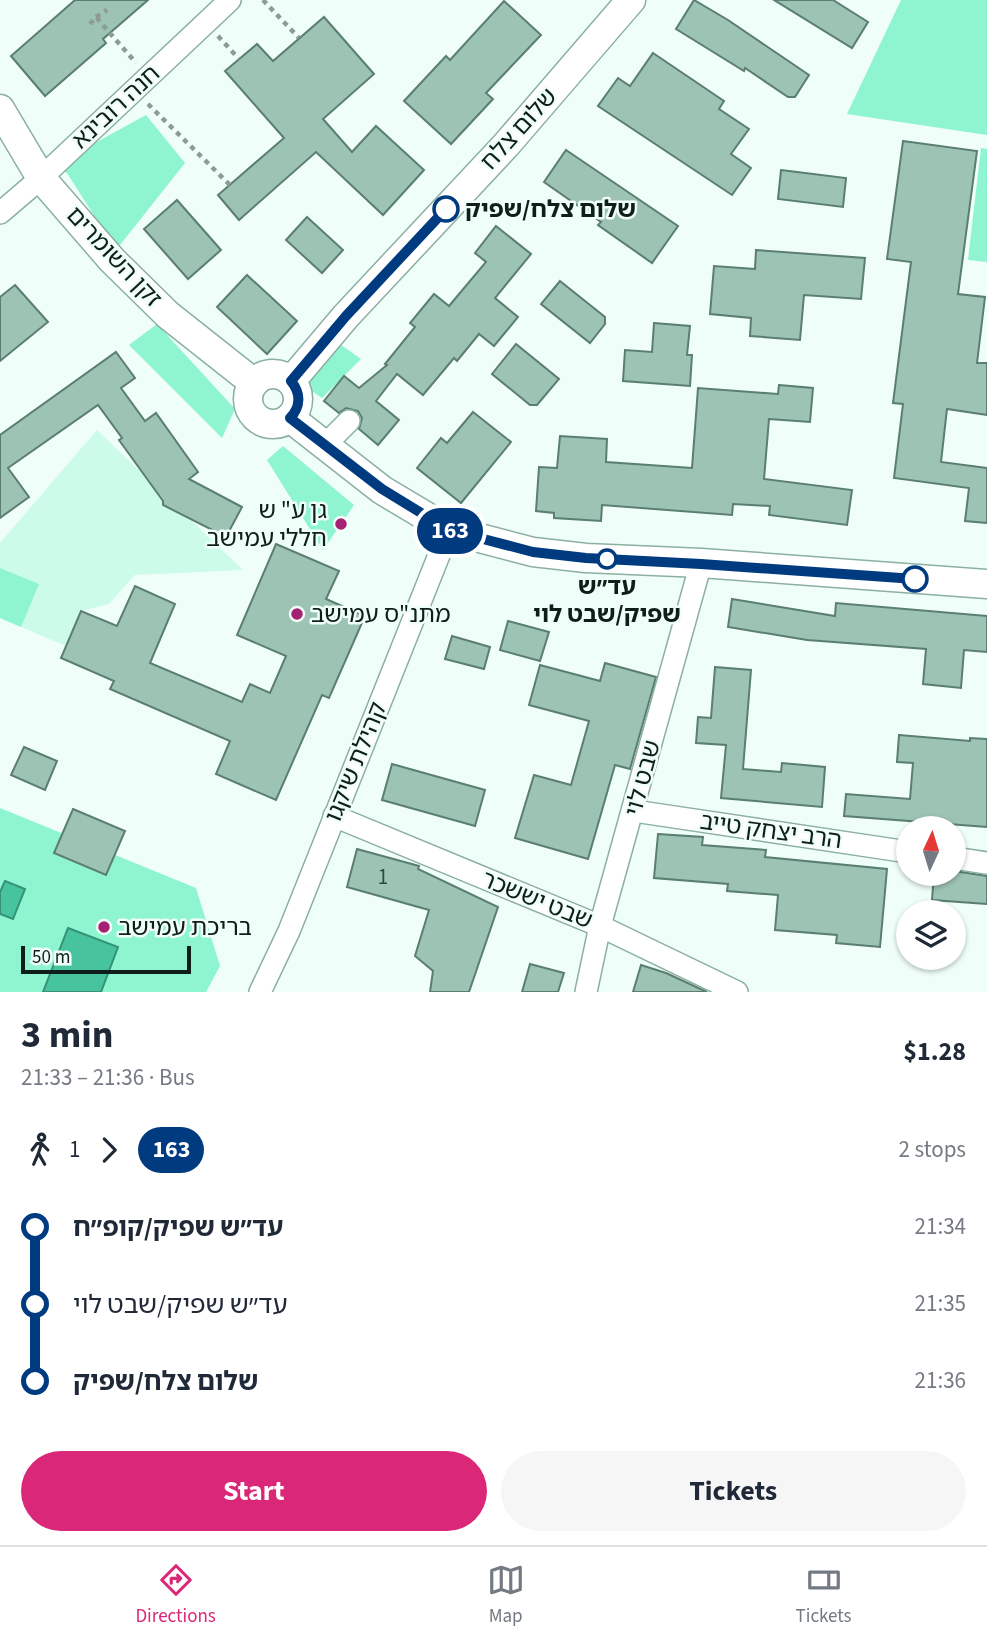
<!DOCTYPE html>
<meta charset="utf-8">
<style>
body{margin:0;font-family:"Source Sans 3","Noto Sans Hebrew",sans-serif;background:#f6f6f7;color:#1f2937;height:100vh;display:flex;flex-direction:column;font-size:26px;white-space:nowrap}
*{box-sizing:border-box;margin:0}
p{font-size:23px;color:#747a83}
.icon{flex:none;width:38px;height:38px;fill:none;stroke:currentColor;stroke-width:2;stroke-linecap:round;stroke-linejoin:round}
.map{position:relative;height:992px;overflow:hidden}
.sheet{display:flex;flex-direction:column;background:#fff;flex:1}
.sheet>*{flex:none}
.badge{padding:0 14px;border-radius:23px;font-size:24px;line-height:46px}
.needle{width:46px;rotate:4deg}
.tools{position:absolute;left:896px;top:816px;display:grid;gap:14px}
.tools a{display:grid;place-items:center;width:70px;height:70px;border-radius:50%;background:#fff;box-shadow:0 2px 5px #0004;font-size:35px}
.scale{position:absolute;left:21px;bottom:18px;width:170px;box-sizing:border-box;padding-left:7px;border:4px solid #0f1e18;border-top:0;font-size:19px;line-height:24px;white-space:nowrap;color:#0f1e18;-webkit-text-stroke:5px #effef8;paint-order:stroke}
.map>.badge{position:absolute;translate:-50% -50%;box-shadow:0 0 0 4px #fff}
.legs{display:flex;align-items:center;gap:10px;height:77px;padding:0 21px;font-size:23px}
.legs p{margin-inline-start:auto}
.headline{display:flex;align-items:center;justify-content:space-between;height:119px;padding:0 21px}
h1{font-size:38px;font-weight:700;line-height:52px}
.action{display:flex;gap:14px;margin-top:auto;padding:14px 21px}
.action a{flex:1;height:80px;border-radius:42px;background:#db2777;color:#fff;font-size:28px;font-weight:700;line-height:80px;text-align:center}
.action a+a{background:#f6f6f7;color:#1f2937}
ul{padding:0 21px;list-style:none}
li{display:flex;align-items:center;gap:24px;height:77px;font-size:26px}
li i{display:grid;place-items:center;width:10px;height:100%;margin:0 9px;background:currentColor}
li i::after{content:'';width:18px;height:18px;margin:-9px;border:5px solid;border-radius:50%;background:#fff}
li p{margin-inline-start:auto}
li:first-child i{background:linear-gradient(#0000 50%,currentColor 0)}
li:last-child i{background:linear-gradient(currentColor 50%,#0000 0)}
.tab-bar{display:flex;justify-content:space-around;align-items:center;height:98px;border-top:2px solid #e0e1e3;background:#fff;font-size:19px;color:#747a83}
.tab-bar a{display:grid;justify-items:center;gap:4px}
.tab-bar .current{color:#db2777}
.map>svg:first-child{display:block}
.built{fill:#ccfce9}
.green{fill:#8ff4d0}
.water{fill:#47c49e;stroke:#369276;stroke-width:2}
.building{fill:#9dc3b4;stroke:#5a7e70;stroke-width:2}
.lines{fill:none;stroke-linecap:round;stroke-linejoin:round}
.street-casing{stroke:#8bb0a1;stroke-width:24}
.secondary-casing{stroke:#8bb0a1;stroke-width:31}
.path{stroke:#8c9b95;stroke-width:4.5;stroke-dasharray:5 5;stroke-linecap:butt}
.street{stroke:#fff;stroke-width:21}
.secondary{stroke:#fff;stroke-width:28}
.line-1-casing{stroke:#fff;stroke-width:16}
.line-1{stroke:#003b80;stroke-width:10}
.stop-1-dot{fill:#fff;stroke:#003b80;stroke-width:3.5}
.poi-dot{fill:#a42271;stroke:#effef8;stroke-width:2.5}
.labels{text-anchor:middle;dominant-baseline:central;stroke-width:5;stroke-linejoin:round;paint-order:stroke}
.number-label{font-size:21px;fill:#32473f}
.street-label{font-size:24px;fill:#0f1e18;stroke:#effef8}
.stop-label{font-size:24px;font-weight:bold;fill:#0f1e18;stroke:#effef8;text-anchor:start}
.poi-label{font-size:24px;fill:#0f1e18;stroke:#effef8;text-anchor:start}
</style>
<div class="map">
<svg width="987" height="992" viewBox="0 0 987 992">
<rect width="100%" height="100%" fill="#effef8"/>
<!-- built -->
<polygon class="built" points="97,430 243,570 135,575 109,604 81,611 66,646 0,618 0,543"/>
<!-- green -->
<g class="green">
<polygon points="901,0 987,0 987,135 847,114"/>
<polygon points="146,115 185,163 116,250 67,173 55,165"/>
<polygon points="981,148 987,149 987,262 968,260"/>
<polygon points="157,324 235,409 222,438 129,345"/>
<polygon points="331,338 361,359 322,398 293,378"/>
<polygon points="283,446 354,505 323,550 267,460"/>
<polygon points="0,568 39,584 21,627 0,618"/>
<polygon points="0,808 196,888 220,966 206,992 0,992"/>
</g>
<!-- water -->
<g class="water">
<polygon points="5,881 25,889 13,919 0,914 0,892"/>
<polygon points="68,928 118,947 101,992 43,992"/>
</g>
<!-- building -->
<g class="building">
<polygon points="75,0 148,0 103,39 106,43 45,96 11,56"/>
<polygon points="694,0 728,20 809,75 795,97 788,97 745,68 744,71 676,29"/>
<polygon points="774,0 833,0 868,22 852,48"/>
<polygon points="504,1 541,35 486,93 493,99 451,144 404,101 446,56 450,60"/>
<polygon points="324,17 374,74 323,119 352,152 376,126 424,170 383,215 316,152 239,220 218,195 284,138 225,71 257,44 273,61"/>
<polygon points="653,53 724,101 719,109 749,129 731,154 751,168 732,195 598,106 618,78 630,86"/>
<polygon points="903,141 977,151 958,294 985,297 977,363 987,363 987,415 947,409 941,462 987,468 987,523 965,521 969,488 894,478 903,404 893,403 911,262 887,259"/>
<polygon points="566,150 678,226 652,263 598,225 601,222 544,182"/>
<polygon points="781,170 846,178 843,207 778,199"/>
<polygon points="177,200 221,250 188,279 144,229"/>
<polygon points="307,217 343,250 322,273 286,240"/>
<polygon points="496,226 531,254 495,298 518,317 494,346 479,334 457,361 454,358 423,395 397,374 376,401 399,420 378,445 359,429 362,418 358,411 346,408 339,413 324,401 344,376 359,388 387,365 385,364 415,327 410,323 434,294 449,306 486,262 475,253"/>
<polygon points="756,250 865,258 861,299 804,295 800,340 750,336 751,318 710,314 714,266 755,269"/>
<polygon points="247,275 297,321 267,354 217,307"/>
<polygon points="560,281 605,317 605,324 590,343 541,304"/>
<polygon points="15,285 48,322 0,361 0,297"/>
<polygon points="654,323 690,326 687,355 692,355 690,386 623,381 625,350 652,352"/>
<polygon points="516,344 559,379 537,405 530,405 492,374"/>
<polygon points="116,352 135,378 121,388 145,421 156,413 198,472 189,479 242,507 226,537 163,505 163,501 119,440 122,438 98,405 8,468 29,497 0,518 0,435"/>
<polygon points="779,385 813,388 810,422 769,419 764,479 852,490 847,525 769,515 770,506 733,504 732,515 602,505 601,521 554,518 554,513 536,511 539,467 557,468 560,436 607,439 606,462 692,468 698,388 778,394"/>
<polygon points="473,412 511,442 461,503 417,468 441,438 447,443"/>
<polygon points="276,544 339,571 326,599 365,616 329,698 322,695 276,800 216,774 230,741 110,689 114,681 61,658 81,611 117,626 135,586 175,604 150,663 242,702 250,684 270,693 286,656 237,635"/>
<polygon points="732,599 835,616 836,603 987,616 987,652 964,650 961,688 923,684 926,649 807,640 728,627"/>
<polygon points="508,621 549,632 540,661 500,650"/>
<polygon points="452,636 490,647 484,669 445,659"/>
<polygon points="605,663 656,677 630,769 615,765 588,859 515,838 534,775 571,785 589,721 529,705 540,665 600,681"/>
<polygon points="715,667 751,670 743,769 781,772 782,763 825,767 822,807 721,798 726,745 696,743 698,717 711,718"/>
<polygon points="899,735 970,741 970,738 987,739 987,827 844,816 846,794 910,799 913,763 897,762"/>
<polygon points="24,747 57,761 45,790 11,775"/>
<polygon points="392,764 485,790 475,826 382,800"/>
<polygon points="73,809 125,831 106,875 54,853"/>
<polygon points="658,834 703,837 702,845 766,850 765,857 887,869 880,947 836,943 837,935 775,930 778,895 727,891 728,884 654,878"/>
<polygon points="357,849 419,866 418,869 498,907 469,992 430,992 433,971 415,956 429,910 347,887"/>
<polygon points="954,871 987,876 987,904 932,900 934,873 954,873"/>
<polygon points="530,964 564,973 558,992 522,992"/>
<polygon points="641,965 666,973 707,992 633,992"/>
</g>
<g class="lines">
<!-- street casing -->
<g class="street-casing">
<g id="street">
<polyline points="0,213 41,178 230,0"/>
<polyline points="324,446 349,421"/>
<polyline points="634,811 908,852"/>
<polyline points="334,816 600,926 737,992"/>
<polyline points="954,858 987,863"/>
<polyline points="260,992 289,931 449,530"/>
<polyline points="586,992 600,926 701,563"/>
</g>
</g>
<!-- secondary casing -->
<g class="secondary-casing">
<g id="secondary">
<polyline points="0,109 41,178 112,260 168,315 254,383"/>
<circle cx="273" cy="399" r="25"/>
<polyline points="291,381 346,316 506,145 631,0"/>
<polyline points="290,418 382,490 449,530 533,552 586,558 701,563 987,584"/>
</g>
</g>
<!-- path -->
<g class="path">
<polyline points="263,0 299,38"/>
<polyline points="96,17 107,10"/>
<polyline points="90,24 96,17 136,63"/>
<polyline points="218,36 239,59"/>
<polyline points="148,104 230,185"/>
</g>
<!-- street -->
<use href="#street" class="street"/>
<!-- secondary -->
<use href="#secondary" class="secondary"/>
</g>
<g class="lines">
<!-- line-1 casing -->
<g class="line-1-casing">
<path id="line-1" d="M446,209L346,316L291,381C301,393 301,407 290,418L382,489L449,530L533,552L586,558L701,564L915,579"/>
</g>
<!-- line-1 -->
<use href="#line-1" class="line-1"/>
</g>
<!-- markers -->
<g class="stop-1-dot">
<circle cx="446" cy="209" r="12"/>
<circle cx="607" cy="559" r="9"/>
<circle cx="915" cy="579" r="12"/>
</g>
<g class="poi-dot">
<circle cx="341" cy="524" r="7"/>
<circle cx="297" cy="614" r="7"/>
<circle cx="104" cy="927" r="7"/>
</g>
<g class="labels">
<!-- number labels -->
<g class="number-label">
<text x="383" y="877">1</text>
</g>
<!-- street labels -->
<g class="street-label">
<text transform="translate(116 107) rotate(-43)">חנה רובינא</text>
<text transform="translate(519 129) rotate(-48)">שלום צלח</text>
<text transform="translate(114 257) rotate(47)">זקן השומרים</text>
<text transform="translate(356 762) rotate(-68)">קהילת שיקגו</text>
<text transform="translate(643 778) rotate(-75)">שבט לוי</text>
<text transform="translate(771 831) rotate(8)">הרב יצחק טייב</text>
<text transform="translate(537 900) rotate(22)">שבט יששכר</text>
</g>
<!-- stop labels -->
<g class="stop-label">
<text x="465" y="209">שלום צלח/שפיק</text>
<text x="607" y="586" text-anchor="middle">עד״ש<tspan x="607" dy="28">שפיק/שבט לוי</tspan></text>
</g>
<!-- poi labels -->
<g class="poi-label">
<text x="327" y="510" text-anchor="end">גן ע" ש<tspan x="327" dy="28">חללי עמישב</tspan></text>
<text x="311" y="614">מתנ"ס עמישב</text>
<text x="118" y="927">בריכת עמישב</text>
</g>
</g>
</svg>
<div class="tools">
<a><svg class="needle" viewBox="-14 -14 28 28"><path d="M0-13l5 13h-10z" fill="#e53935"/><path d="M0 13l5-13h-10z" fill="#747a83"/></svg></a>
<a><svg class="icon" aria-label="layers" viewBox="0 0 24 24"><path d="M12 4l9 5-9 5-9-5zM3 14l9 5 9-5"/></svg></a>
</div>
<div class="scale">50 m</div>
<b class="badge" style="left:450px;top:531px;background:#003b80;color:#fff">163</b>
</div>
<section class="sheet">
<div class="headline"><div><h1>3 min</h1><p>21:33 – 21:36 · Bus</p></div><b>$1.28</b></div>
<div class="legs"><svg class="icon" aria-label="walk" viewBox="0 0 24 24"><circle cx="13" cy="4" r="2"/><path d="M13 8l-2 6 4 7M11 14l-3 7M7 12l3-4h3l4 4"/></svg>1<svg class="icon" aria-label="forward" viewBox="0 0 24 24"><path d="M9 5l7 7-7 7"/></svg><b class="badge" style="background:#003b80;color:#fff">163</b><p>2 stops</p></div>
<ul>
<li><i style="color:#003b80"></i><b>עד״ש שפיק/קופ״ח</b><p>21:34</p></li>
<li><i style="color:#003b80"></i><span>עד״ש שפיק/שבט לוי</span><p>21:35</p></li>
<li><i style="color:#003b80"></i><b>שלום צלח/שפיק</b><p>21:36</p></li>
</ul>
<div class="action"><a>Start</a><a>Tickets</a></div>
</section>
<nav class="tab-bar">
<a class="current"><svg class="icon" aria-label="directions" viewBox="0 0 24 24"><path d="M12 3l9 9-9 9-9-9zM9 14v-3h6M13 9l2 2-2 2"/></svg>Directions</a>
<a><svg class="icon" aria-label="map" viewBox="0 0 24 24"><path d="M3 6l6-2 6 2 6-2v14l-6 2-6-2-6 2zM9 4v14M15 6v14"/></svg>Map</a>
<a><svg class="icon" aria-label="tickets" viewBox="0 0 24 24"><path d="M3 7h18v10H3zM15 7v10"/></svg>Tickets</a>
</nav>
